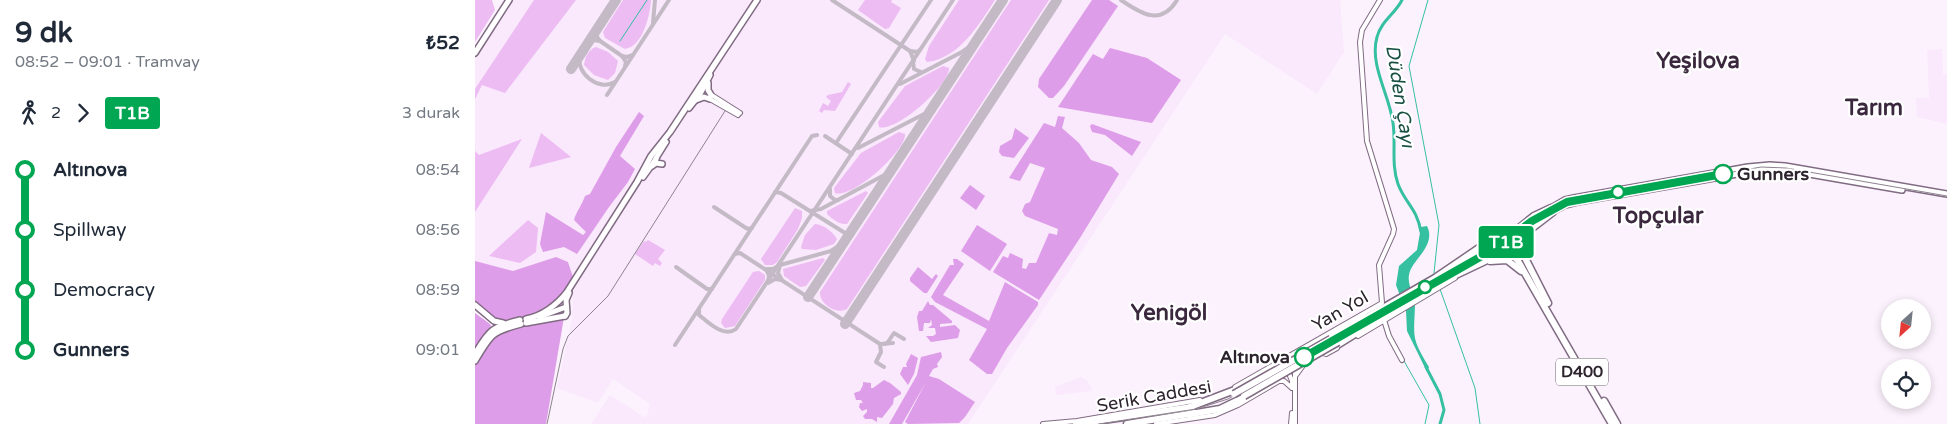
<!DOCTYPE html>
<html lang="tr">
<meta charset="utf-8">
<style>
body{margin:0;font-family:"Varela Round",sans-serif;background:#f6f6f7;color:#1f2937;height:100vh;display:flex;flex-direction:column;font-size:19px;white-space:nowrap}
*{box-sizing:border-box;margin:0}
p{font-size:16px;color:#747a83}
.icon{flex:none;width:28px;height:28px;fill:none;stroke:currentColor;stroke-width:2;stroke-linecap:round;stroke-linejoin:round}
.map{position:relative;flex:1;overflow:hidden}
.side{display:flex;flex-direction:column;background:#fff;width:475px}
.side>*{flex:none}
.badge{padding:0 10px;border-radius:4px;font-size:18px;line-height:32px}
.needle{width:32px;rotate:207deg}
.fabs{position:absolute;left:1406px;top:299px;display:grid;gap:10px}
.fabs a{display:grid;place-items:center;width:50px;height:50px;border-radius:50%;background:#fff;box-shadow:0 2px 8px #0003;font-size:25px}
.map>.badge{position:absolute;translate:-50% -50%;box-shadow:0 0 0 2px #fff}
.legs{display:flex;align-items:center;gap:8px;height:55px;padding:0 15px;font-size:16px}
.legs p{margin-inline-start:auto}
.headline{display:flex;align-items:center;justify-content:space-between;height:85px;padding:0 15px}
h1{font-size:28px;font-weight:700;line-height:38px}
ul{padding:0 15px;list-style:none}
li{display:flex;align-items:center;gap:18px;height:60px;font-size:19px}
li i{display:grid;place-items:center;width:8px;height:100%;margin:0 6px;background:currentColor}
li i::after{content:'';width:12px;height:12px;margin:-6px;border:4px solid;border-radius:50%;background:#fff}
li p{margin-inline-start:auto}
li:first-child i{background:linear-gradient(#0000 50%,currentColor 0)}
li:last-child i{background:linear-gradient(currentColor 50%,#0000 0)}
main{display:flex;flex:1;min-height:0}
.map>svg:first-child{display:block}
.built{fill:#fae8fc}
.green{fill:#ecbcf3}
.forest{fill:#de9de8}
.water{fill:#35c0a1}
.lines{fill:none;stroke-linecap:round;stroke-linejoin:round}
.stream{stroke:#35c0a1;stroke-width:1}
.river{stroke:#35c0a1;stroke-width:3}
.taxiway{stroke:#c4bac6;stroke-width:4}
.runway{stroke:#c4bac6;stroke-width:10}
.secondary-casing{stroke:#806b83;stroke-width:6}
.primary-casing{stroke:#806b83;stroke-width:8}
.highway-casing{stroke:#806b83;stroke-width:9}
.secondary{stroke:#fff;stroke-width:4}
.primary{stroke:#fff;stroke-width:5}
.highway{stroke:#fff;stroke-width:6}
.tram{stroke:#8d838e;stroke-width:1}
.highway-bridge-casing{stroke:#806b83;stroke-width:9;stroke-linecap:butt}
.highway-bridge{stroke:#fff;stroke-width:6}
.line-1-casing{stroke:#fff;stroke-width:11}
.line-1{stroke:#00a651;stroke-width:8}
.stop-1-dot{fill:#fff;stroke:#00a651;stroke-width:2.5}
.labels{text-anchor:middle;dominant-baseline:central;stroke-width:4.5;stroke-linejoin:round;paint-order:stroke}
.shield{fill:#fff;stroke:#6b656c;stroke-width:1}
.shield-label{font-size:16px;font-weight:bold;fill:#2c232d}
.stop-label{font-size:18px;font-weight:bold;fill:#2c232d;stroke:#fff;text-anchor:start}
.street-label{font-size:18px;fill:#2c232d;stroke:#fff}
.water-label{font-size:19px;font-style:italic;fill:#195043;stroke:#fff}
.district-label{font-size:22px;font-weight:bold;fill:#3b283e;stroke:#fff}
</style>
<main>
<section class="side">
<div class="headline"><div><h1>9 dk</h1><p>08:52 – 09:01 · Tramvay</p></div><b>₺52</b></div>
<div class="legs"><svg class="icon" aria-label="walk" viewBox="0 0 24 24"><circle cx="13" cy="4" r="2"/><path d="M13 8l-2 6 4 7M11 14l-3 7M7 12l3-4h3l4 4"/></svg>2<svg class="icon" aria-label="forward" viewBox="0 0 24 24"><path d="M9 5l7 7-7 7"/></svg><b class="badge" style="background:#00a651;color:#fff">T1B</b><p>3 durak</p></div>
<ul>
<li><i style="color:#00a651"></i><b>Altınova</b><p>08:54</p></li>
<li><i style="color:#00a651"></i><span>Spillway</span><p>08:56</p></li>
<li><i style="color:#00a651"></i><span>Democracy</span><p>08:59</p></li>
<li><i style="color:#00a651"></i><b>Gunners</b><p>09:01</p></li>
</ul>
</section>
<div class="map">
<svg width="1472" height="424" viewBox="0 0 1472 424">
<rect width="100%" height="100%" fill="#fcf2fd"/>
<!-- built -->
<g class="built">
<polygon points="35,0 865,0 869,52 842,94 750,34 493,424 116,424 135,395 171,418 175,404 138,379 123,403 82,388 97,318 98,277 94,262 81,257 40,272 0,262 0,54"/>
<polygon points="1467,49 1468,74 1472,74 1472,124 1442,117 1441,98 1454,98 1452,50"/>
<polygon points="606,377 611,380 616,387 617,391 581,395 580,387"/>
</g>
<!-- green -->
<g class="green">
<polygon points="0,0 17,0 20,10 0,42"/>
<polygon points="59,0 101,0 30,93 7,85 0,99 0,89"/>
<path d="M148,0H176C175,15 168,46 150,49L130,38L128,32Z"/>
<polygon points="390,0 417,0 416,2 426,8 414,28 410,29 383,10"/>
<path d="M484,0H520C504,24 485,58 452,62L450,59L454,46Z"/>
<path d="M536,0H574L372,309C362,315 344,304 345,292Z"/>
<path d="M121,47L133,52L143,61L140,73L133,80L119,75L109,65C110,57 113,50 121,47Z"/>
<path d="M468,66L474,68C475,85 420,133 404,127L403,122L430,86Z"/>
<polygon points="373,82 376,84 360,111 349,110 347,113 344,111 348,103 353,106 356,101 351,97 353,95 367,92"/>
<path d="M424,132L430,134C431,151 377,199 360,193L359,188L386,153Z"/>
<polygon points="66,133 96,157 54,168"/>
<polygon points="47,139 0,212 0,151 4,155"/>
<path d="M391,191L393,193L372,224C365,225 357,219 352,214V211Z"/>
<polygon points="320,208 327,211 327,218 323,229 302,262 298,265 290,265 286,259"/>
<polygon points="53,220 63,228 61,252 45,263 14,256"/>
<path d="M340,224C349,225 357,231 362,239L359,244L341,250L327,249L326,247L330,235Z"/>
<polygon points="173,240 190,250 183,259 187,263 185,266 180,263 178,266 160,254 169,241 171,242"/>
<polygon points="348,258 350,260 331,286 325,287 309,276 308,269"/>
<polygon points="284,271 290,275 290,280 260,326 250,328 246,323 247,319 278,272"/>
</g>
<!-- forest -->
<g class="forest">
<polygon points="617,0 634,0 643,6 589,86 578,98 574,98 563,87 564,79"/>
<polygon points="635,48 672,58 706,80 677,123 583,107 618,54 628,59"/>
<path d="M164,112L169,116L145,156L160,169L153,182L134,207L102,254L89,247L68,252L65,244L71,212L108,235L111,232L99,220C101,212 107,205 110,196L115,194L141,147Z"/>
<polygon points="583,116 590,117 587,128 604,143 616,160 637,167 644,174 605,238 564,300 518,272 528,256 533,258 535,253 548,259 547,268 551,269 554,263 561,263 574,233 582,235 583,229 550,216 547,211 550,204 555,202 570,168 555,163 545,181 534,178 569,123 580,127"/>
<polygon points="617,124 666,142 657,156 630,135 617,132 615,126"/>
<polygon points="540,128 554,138 539,158 527,156 524,152 525,146 537,139"/>
<polygon points="495,185 510,196 501,210 485,198"/>
<polygon points="502,225 532,244 515,271 486,251"/>
<path d="M81,257L93,262L98,277C80,310 58,317 23,322L0,304V261L38,271Z"/>
<polygon points="478,259 482,259 489,264 468,295 514,321 530,282 563,302 563,305 532,348 517,374 512,374 494,360 512,329 460,302 456,297 475,265 479,265"/>
<polygon points="443,267 457,279 461,274 463,276 452,293 449,293 435,281 435,278"/>
<polygon points="453,301 455,305 458,305 477,321 477,323 465,324 465,327 480,325 485,330 483,338 456,342 451,336 458,336 461,334 460,328 453,328 457,325 456,319 455,323 449,323 448,331 444,331 442,317 444,311 447,311"/>
<polygon points="0,313 15,324 16,326 0,348"/>
<polygon points="89,317 71,424 0,424 0,366 14,340 26,332 59,325 63,323"/>
<polygon points="466,352 467,357 462,364 463,367 458,369 454,376 464,379 500,402 490,417 484,423 433,424 430,422 451,382 427,424 414,424 442,375 446,357"/>
<polygon points="436,354 443,358 439,374 433,385 425,374 428,367 432,367 431,364"/>
<polygon points="409,380 415,383 426,392 426,394 419,398 418,404 407,418 402,417 402,422 397,419 390,419 388,416 392,412 392,409 387,411 384,407 385,403 388,403 386,400 381,400 379,393 385,391 388,385 388,382 396,383 396,388 398,388"/>
</g>
<!-- water -->
<path class="water" d="M952,226C962,246 936,260 934,275C932,286 940,294 940,305C939,338 936,337 954,367L952,372L932,331L931,311L921,285L924,266L942,250L946,227Z"/>
<g class="lines">
<!-- stream -->
<g class="stream">
<polyline points="953,0 934,66 964,225 959,273"/>
<polyline points="145,41 172,0"/>
<polyline points="965,289 1000,388 1005,424"/>
<polyline points="908,295 909,303"/>
<polyline points="929,361 954,405 950,424"/>
</g>
<!-- river -->
<g class="river">
<path d="M927,0C920,14 906,21 902,37C894,65 915,96 918,123C921,143 916,165 923,184C930,203 942,208 946,232"/>
<polyline points="951,367 965,394 969,410 965,424"/>
</g>
<!-- taxiway -->
<g class="taxiway">
<polyline points="357,0 435,51"/>
<path d="M646,0C665,13 686,27 702,0"/>
<polyline points="178,23 180,0"/>
<polyline points="125,41 147,56"/>
<polyline points="112,44 118,40 125,41 122,37 122,29"/>
<path d="M105,55C100,73 124,92 140,82"/>
<polyline points="439,61 435,51 442,52 445,50"/>
<polyline points="438,62 439,69 446,72"/>
<polyline points="150,66 151,62 147,56 152,57 158,55"/>
<polyline points="425,84 487,52 500,43"/>
<polyline points="132,95 194,0"/>
<polyline points="350,136 377,154"/>
<polyline points="361,143 456,0"/>
<polyline points="383,148 455,111"/>
<polyline points="355,189 355,196 360,200 363,200"/>
<polyline points="300,192 306,193 370,233 376,232"/>
<polyline points="239,207 271,228 274,229 277,228"/>
<polyline points="335,211 346,209 415,172"/>
<polyline points="260,254 265,253 405,344 418,343"/>
<polyline points="305,265 356,251 368,243"/>
<polygon points="305,265 303,273 307,280 300,279 293,283 294,276 291,269 298,269"/>
<polyline points="201,267 232,289 237,289"/>
<path d="M224,309V315C234,323 249,338 261,329L478,0"/>
<polyline points="405,344 406,352 401,362 409,367"/>
<polyline points="410,344 413,342 419,333 429,339"/>
<polyline points="200,345 337,136 342,135"/>
</g>
<!-- runway -->
<g class="runway">
<polyline points="96,69 141,0"/>
<polyline points="333,297 528,0"/>
<polyline points="370,324 582,0"/>
</g>
<!-- secondary casing -->
<g class="secondary-casing">
<g id="secondary">
<polyline points="235,94 265,113"/>
<polyline points="233,98 263,115"/>
<polyline points="909,320 914,336 927,360"/>
<polyline points="883,336 980,278"/>
<polyline points="848,353 851,354 862,348"/>
<polyline points="813,371 817,381 817,388"/>
<polyline points="821,375 829,364"/>
<polyline points="760,387 907,303 904,265 918,234 919,229 892,141 885,42 887,30 905,0"/>
<polyline points="568,424 602,421 725,400"/>
<polyline points="681,424 740,415 763,405 804,381 809,381 817,388"/>
<polyline points="816,424 817,413"/>
<polyline points="820,424 820,366"/>
</g>
</g>
<!-- primary casing -->
<g class="primary-casing">
<g id="primary">
<polyline points="0,53 34,0"/>
<polyline points="233,83 233,90 236,95"/>
<polyline points="221,100 229,97 235,99"/>
<polyline points="214,108 225,94 235,75"/>
<polyline points="181,158 191,142"/>
<polyline points="177,166 181,163 187,164"/>
<polyline points="168,177 181,159"/>
<polyline points="1073,210 1090,200 1099,198 1273,167 1295,165 1310,166 1472,194"/>
<polyline points="1075,213 1090,205 1102,202 1285,170 1311,170 1427,190"/>
<polyline points="990,267 1022,250"/>
<polyline points="973,272 1021,247"/>
<polyline points="0,305 19,321 28,323"/>
<polyline points="90,316 92,313 91,300 94,293"/>
<polyline points="64,317 91,307"/>
<path d="M51,319C67,316 82,305 92,292L162,182L176,156L195,132L282,0"/>
<polyline points="51,323 90,316"/>
<path d="M0,354C14,330 18,326 45,320"/>
<path d="M0,361C16,334 16,332 46,324"/>
</g>
</g>
<!-- highway casing -->
<g class="highway-casing">
<g id="highway">
<polyline points="1033,234 1038,233 1059,216 1076,208"/>
<polyline points="1039,242 1078,212"/>
<path d="M1033,252L1039,245C1040,238 1036,233 1028,234L1023,238L1022,246C1028,254 1036,251 1043,261L1137,424"/>
<polyline points="1048,254 1073,303"/>
<polyline points="1015,261 1032,260 1046,271"/>
<polyline points="905,318 966,282 1029,252"/>
<polyline points="887,320 960,278 1007,246"/>
<polyline points="847,341 890,318"/>
<polyline points="859,347 909,316"/>
<polyline points="1129,401 1142,424"/>
<polyline points="715,407 765,388"/>
<polyline points="716,414 745,409 774,395"/>
<polyline points="601,424 717,407"/>
<polyline points="652,424 720,413"/>
</g>
</g>
<!-- secondary -->
<use href="#secondary" class="secondary"/>
<!-- primary -->
<use href="#primary" class="primary"/>
<!-- highway -->
<use href="#highway" class="highway"/>
<!-- tram -->
<g class="tram">
<polyline points="1039,236 1057,221 1094,201 1286,167 1311,168 1472,196"/>
<polyline points="72,424 88,349 93,336 133,296 250,111"/>
<polyline points="624,424 721,409 753,399 1021,248"/>
</g>
<!-- highway-bridge casing -->
<g class="highway-bridge-casing">
<g id="highway-bridge">
<path d="M1007,246C1022,237 1037,240 1048,254"/>
<polyline points="759,394 856,339"/>
<polyline points="769,396 863,342"/>
</g>
</g>
<!-- highway-bridge -->
<use href="#highway-bridge" class="highway-bridge"/>
</g>
<g class="lines">
<!-- line-1 casing -->
<g class="line-1-casing">
<polyline id="line-1" points="829,357 1021,248 1057,221 1092,202 1248,174"/>
</g>
<!-- line-1 -->
<use href="#line-1" class="line-1"/>
</g>
<!-- markers -->
<g class="stop-1-dot">
<circle cx="1248" cy="174" r="9"/>
<circle cx="1143" cy="192" r="6"/>
<circle cx="950" cy="287" r="6"/>
<circle cx="829" cy="357" r="9"/>
</g>
<g class="labels">
<!-- shield labels -->
<rect class="shield" x="1081" y="358.5" width="52" height="27" rx="4"/>
<g class="shield-label">
<text x="1107" y="372">D400</text>
</g>
<!-- stop labels -->
<g class="stop-label">
<text x="1262" y="174">Gunners</text>
<text x="815" y="357" text-anchor="end">Altınova</text>
</g>
<!-- street labels -->
<g class="street-label">
<text transform="translate(865 311) rotate(-30)">Yan Yol</text>
<text transform="translate(679 396) rotate(-10)">Serik Caddesi</text>
</g>
<!-- water labels -->
<g class="water-label">
<text transform="translate(925 96) rotate(81)">Düden Çayı</text>
</g>
<!-- district labels -->
<g class="district-label">
<text x="1223" y="61">Yeşilova</text>
<text x="1399" y="108">Tarım</text>
<text x="1183" y="216">Topçular</text>
<text x="694" y="313">Yenigöl</text>
</g>
</g>
</svg>
<div class="fabs">
<a><svg class="needle" viewBox="-14 -14 28 28"><path d="M0-13l5 13h-10z" fill="#e53935"/><path d="M0 13l5-13h-10z" fill="#747a83"/></svg></a>
<a><svg class="icon" aria-label="locate" viewBox="0 0 24 24"><circle cx="12" cy="12" r="6"/><path d="M12 2v4M12 18v4M2 12h4M18 12h4"/></svg></a>
</div>
<b class="badge" style="left:1031px;top:242px;background:#00a651;color:#fff">T1B</b>
</div>
</main>
